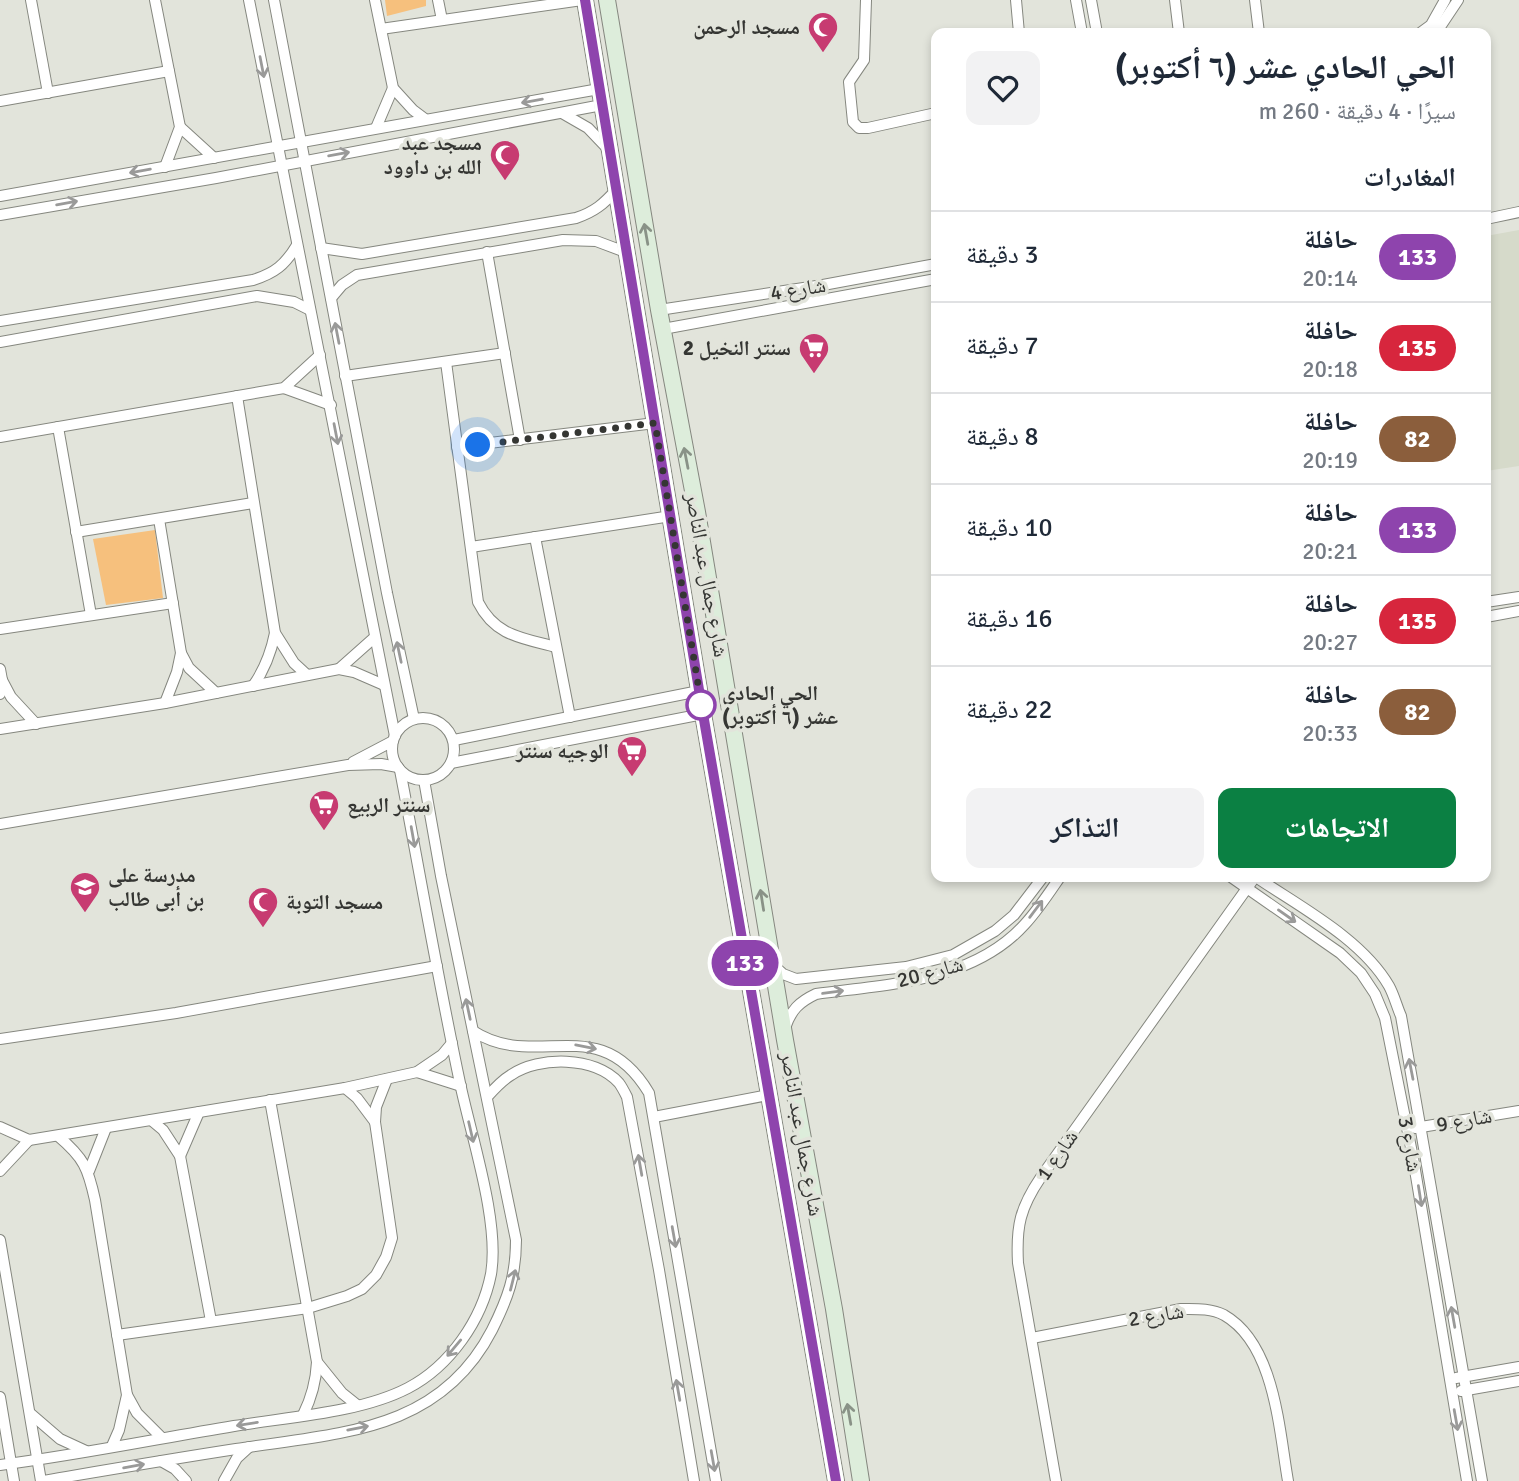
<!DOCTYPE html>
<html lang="ar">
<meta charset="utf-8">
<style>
body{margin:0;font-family:Signika,"Noto Naskh Arabic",sans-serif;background:#f2f2f3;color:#1f2937;direction:rtl;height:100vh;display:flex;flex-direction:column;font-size:26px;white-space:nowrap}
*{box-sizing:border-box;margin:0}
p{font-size:23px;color:#747a83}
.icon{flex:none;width:38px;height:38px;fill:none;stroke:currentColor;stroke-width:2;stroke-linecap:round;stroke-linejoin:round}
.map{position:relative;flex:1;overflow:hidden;direction:ltr}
.panel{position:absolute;left:931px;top:28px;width:560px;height:854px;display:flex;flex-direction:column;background:#fff;border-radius:14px;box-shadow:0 4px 10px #0003;direction:rtl}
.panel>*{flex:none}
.badge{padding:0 14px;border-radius:23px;font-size:24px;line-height:46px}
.you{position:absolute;width:35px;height:35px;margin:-18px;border:5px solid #fff;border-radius:50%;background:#1a73e8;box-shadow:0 0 0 10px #1a73e833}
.map>.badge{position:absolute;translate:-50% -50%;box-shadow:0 0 0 4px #fff}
h2{padding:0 35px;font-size:26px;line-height:63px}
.round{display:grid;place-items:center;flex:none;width:74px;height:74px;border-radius:14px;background:#f2f2f3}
.summary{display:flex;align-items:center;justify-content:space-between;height:119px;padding:0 35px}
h1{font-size:33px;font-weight:700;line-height:52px}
.action{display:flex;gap:14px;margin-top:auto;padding:14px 35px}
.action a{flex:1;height:80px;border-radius:14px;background:#0b8043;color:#fff;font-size:28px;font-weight:700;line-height:80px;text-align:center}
.action a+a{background:#f2f2f3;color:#1f2937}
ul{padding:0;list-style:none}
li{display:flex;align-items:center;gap:21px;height:91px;padding:0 35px;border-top:2px solid #e0e1e3}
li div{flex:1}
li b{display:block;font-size:26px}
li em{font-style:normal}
li .badge{min-width:77px;font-weight:700;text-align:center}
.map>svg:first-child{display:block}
.built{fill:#d6daca}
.green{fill:#f6c07d}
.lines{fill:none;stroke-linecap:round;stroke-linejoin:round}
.minor-casing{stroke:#85877f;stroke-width:12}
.secondary-casing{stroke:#85877f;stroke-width:18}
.minor{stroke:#fff;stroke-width:10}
.secondary{stroke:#ddeddb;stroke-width:16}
.oneway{stroke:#9a9a99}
.oneway2{stroke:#899287}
.line-casing{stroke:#fff;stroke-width:16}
.line{stroke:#8e44ad;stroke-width:10}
.walk{stroke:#353633;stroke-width:7;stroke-dasharray:0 12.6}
.stop-dot{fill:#fff;stroke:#8e44ad;stroke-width:3.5}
.labels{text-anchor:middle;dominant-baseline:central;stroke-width:7;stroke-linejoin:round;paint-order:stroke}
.poi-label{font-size:21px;font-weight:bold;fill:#353633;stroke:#e2e4db;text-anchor:end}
.street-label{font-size:21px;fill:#353633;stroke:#e2e4db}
.stop-label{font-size:21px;font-weight:bold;fill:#353633;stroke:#e2e4db;text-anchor:start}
</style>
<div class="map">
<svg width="1519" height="1481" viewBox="0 0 1519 1481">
<rect width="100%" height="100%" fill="#e2e4db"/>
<!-- built -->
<polygon class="built" points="1519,230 1519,466 1486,471 1486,236"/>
<!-- green -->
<g class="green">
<polygon points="385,0 426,0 426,6 387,16"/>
<polygon points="155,530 163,598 106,605 93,539"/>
</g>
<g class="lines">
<!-- minor casing -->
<g class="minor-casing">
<g id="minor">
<polyline points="31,0 48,93"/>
<polyline points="155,0 180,127 165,167"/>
<polyline points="249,0 395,736"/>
<polyline points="274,0 387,593 414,719"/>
<polyline points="375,0 393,88 413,110 425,119"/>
<polyline points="438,0 442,20"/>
<polyline points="866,0 864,60 849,82 853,122 859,128 868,128 936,113"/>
<polyline points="1016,0 1019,33"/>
<polyline points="1076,0 1082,33"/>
<polyline points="1091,0 1097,33"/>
<polyline points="1175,0 1179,33"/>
<polyline points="1255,0 1259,33"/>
<polyline points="381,29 582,0"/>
<polyline points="1420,33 1431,25 1445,0"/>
<polyline points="1436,33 1458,0"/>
<polyline points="0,101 169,71"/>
<polyline points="562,113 588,128 609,150"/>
<polyline points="180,127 214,158"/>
<polyline points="376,128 393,88"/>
<polyline points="0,196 599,89"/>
<polyline points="0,215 216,178 602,105"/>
<polyline points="1486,219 1519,212"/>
<path d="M321,248L362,254L576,218C594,212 604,204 616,190"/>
<polyline points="487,252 520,440"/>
<polyline points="331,298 342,285 357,275 563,240 596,241 628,253"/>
<polyline points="659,310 823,285 936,264"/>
<path d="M0,321L253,280C275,273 285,265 297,245"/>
<polyline points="663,329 936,279"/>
<polyline points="0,342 257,296 294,302 310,310"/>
<path d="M446,362L478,602C495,636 522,638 556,647"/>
<polyline points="345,376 505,353"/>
<polyline points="284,388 331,405"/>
<polyline points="237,396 275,633 294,663 307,675"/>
<polyline points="58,427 91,615"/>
<polyline points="0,437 284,388 320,355"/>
<polyline points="457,447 655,423"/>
<polyline points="159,519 181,653 177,672 165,703"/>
<polyline points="76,532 253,503"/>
<polyline points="535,537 570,717"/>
<polyline points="471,547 671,516"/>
<polyline points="1486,602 1519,597"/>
<polyline points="1486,617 1519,611"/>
<polyline points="0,629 173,603"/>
<polyline points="181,653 189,668 216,693"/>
<polyline points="0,669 2,680 0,694"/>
<polyline points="339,669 375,637"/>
<polyline points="2,680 11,697 36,724"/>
<path d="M253,686C265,669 271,653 275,633"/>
<circle cx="423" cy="749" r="31"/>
<polyline points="0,729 165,703 339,669 354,672 384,685"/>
<polyline points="454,740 699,691"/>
<polyline points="353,762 393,741"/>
<polyline points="451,763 703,714"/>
<polyline points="0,824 348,765 381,764 398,767"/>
<polyline points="1231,877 1340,953 1361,973 1375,994 1385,1018 1413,1158 1467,1481"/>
<path d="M1256,877C1300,907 1362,939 1389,986C1394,995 1397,1007 1401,1016L1482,1481"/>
<polyline points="773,965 783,974 796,979 906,967 953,955 995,931 1014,915 1043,877"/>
<path d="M785,1028C791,1010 799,1002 816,994C888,984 973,982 1025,924C1038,910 1049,893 1060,877"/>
<path d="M473,1031C536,1072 599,1009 649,1093L716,1481"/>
<polyline points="0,1039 176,1013 437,966"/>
<polyline points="417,1072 461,1086"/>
<polyline points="345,1088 357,1098 375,1122"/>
<path d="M487,1097C494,1089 501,1081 511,1075C539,1056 595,1056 619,1083C622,1087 625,1093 627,1097L659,1270L694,1481"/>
<path d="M270,1100L317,1362C316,1382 312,1397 303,1415"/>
<polyline points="654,1117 768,1095"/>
<polyline points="151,1120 163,1130 180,1156 211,1321"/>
<polyline points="0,1127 29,1140 345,1088 417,1072 442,1055 452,1043"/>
<polyline points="1415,1128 1519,1111"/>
<path d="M58,1136C84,1158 88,1168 95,1200L127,1395L119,1430L112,1446"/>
<polyline points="180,1156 199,1112"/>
<polyline points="0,1171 29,1140"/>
<polyline points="89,1171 106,1128"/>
<polyline points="0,1240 41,1481"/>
<polyline points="117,1335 308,1308 347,1296 362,1289 376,1275 386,1257 392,1238 375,1122 376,1107 387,1079"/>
<path d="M1032,1338L1181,1309C1195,1309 1211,1308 1224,1315C1275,1344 1279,1430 1288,1481"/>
<polyline points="317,1362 342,1393 357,1405"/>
<polyline points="1456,1378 1519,1367"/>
<polyline points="1461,1391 1519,1381"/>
<polyline points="127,1395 137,1413 162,1438"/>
<polyline points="0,1397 14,1481"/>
<polyline points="31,1414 60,1439 86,1451"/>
<polyline points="161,1461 175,1469 186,1481"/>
<path d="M0,1465C78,1455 156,1439 234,1426C288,1417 360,1413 408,1388C450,1366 482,1320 491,1274C500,1222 471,1136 460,1083C438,979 420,874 400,770"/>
<path d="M42,1481C107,1470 171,1459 236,1449C337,1433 439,1433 492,1330C508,1298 516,1276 516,1240L441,876L424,780"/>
<polyline points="224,1481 237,1458 249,1447"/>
<path d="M1056,1481L1018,1263C1016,1226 1020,1208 1041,1177L1255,877"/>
</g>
</g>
<!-- secondary casing -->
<g class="secondary-casing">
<g id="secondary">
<polyline points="585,0 703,714 836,1481"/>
<polyline points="607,0 659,310 697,512 785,1040 834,1309 861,1481"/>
</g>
</g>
<!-- minor -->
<use href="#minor" class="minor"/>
<!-- secondary -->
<use href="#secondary" class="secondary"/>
</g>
<!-- one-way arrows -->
<defs><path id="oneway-shaft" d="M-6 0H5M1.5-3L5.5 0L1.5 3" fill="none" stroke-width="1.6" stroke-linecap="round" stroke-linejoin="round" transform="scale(1.75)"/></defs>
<g class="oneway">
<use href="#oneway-shaft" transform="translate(262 67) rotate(79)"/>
<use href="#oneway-shaft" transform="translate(532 101) rotate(170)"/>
<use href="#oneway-shaft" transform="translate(339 154) rotate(-10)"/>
<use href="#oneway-shaft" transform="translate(140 171) rotate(170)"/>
<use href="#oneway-shaft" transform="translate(67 203) rotate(-10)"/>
<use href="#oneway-shaft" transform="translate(337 333) rotate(-101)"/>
<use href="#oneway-shaft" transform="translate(336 434) rotate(79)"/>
<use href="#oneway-shaft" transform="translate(399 652) rotate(-102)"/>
<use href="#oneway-shaft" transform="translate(413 837) rotate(80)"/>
<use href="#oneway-shaft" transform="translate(1036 909) rotate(-53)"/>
<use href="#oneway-shaft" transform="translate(1287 916) rotate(35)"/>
<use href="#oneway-shaft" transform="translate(833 992) rotate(-8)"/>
<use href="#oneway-shaft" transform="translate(468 1009) rotate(-102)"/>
<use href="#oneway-shaft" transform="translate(586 1047) rotate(11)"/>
<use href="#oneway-shaft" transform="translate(1411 1069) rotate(-101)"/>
<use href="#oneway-shaft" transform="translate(471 1132) rotate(77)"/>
<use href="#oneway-shaft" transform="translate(640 1165) rotate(-100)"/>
<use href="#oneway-shaft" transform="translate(1420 1196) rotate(81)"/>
<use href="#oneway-shaft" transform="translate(674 1237) rotate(80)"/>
<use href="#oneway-shaft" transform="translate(513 1280) rotate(-76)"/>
<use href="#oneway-shaft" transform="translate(1453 1317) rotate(-100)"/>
<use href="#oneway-shaft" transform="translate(454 1348) rotate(130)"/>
<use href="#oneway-shaft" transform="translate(678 1390) rotate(-100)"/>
<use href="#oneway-shaft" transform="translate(1456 1420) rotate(80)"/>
<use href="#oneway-shaft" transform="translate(247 1424) rotate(171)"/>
<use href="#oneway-shaft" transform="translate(358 1428) rotate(-11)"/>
<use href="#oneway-shaft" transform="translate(713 1461) rotate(80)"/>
<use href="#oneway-shaft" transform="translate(134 1466) rotate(-10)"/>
</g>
<g class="oneway2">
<use href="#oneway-shaft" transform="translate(646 234) rotate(-100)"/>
<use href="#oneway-shaft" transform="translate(686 458) rotate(-101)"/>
<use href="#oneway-shaft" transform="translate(762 900) rotate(-99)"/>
<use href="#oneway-shaft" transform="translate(849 1414) rotate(-100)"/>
</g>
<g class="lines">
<!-- line casing -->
<g class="line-casing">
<polyline id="line" points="585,0 703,714 836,1481"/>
</g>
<!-- line -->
<use href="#line" class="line"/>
<!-- walk -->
<polyline class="walk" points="478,445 655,423 703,714 701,705"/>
</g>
<!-- icons -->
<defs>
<g id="mosque-pin" transform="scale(1.575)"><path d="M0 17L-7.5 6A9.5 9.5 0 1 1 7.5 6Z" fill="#c73b71" stroke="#e2e4db"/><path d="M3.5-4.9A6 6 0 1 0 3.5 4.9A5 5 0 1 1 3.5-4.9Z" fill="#fff"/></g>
<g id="supermarket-pin" transform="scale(1.575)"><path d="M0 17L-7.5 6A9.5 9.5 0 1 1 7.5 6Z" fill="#c73b71" stroke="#e2e4db"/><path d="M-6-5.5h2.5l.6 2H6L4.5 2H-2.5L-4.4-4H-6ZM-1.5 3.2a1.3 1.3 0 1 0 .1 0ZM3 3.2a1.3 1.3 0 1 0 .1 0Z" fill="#fff"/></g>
<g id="school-pin" transform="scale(1.575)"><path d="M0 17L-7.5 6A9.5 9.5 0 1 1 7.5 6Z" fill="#c73b71" stroke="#e2e4db"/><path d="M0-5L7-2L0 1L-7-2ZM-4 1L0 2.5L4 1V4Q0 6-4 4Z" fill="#fff"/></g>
</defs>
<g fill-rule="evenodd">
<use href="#mosque-pin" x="823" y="27"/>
<use href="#mosque-pin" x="505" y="155"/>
<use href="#supermarket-pin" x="814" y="348"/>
<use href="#supermarket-pin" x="632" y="751"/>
<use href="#supermarket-pin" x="324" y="805"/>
<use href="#school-pin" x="85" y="887"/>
<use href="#mosque-pin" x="263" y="902"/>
</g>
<!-- markers -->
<circle class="stop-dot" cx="701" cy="705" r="14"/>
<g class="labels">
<!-- poi labels -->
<g class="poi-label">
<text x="800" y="27">مسجد الرحمن</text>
<text x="482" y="143">مسجد عبد<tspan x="482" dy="24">الله بن داوود</tspan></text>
<text x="791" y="348">سنتر النخيل 2</text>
<text x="609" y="751">الوجيه سنتر</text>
<text x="347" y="805" text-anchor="start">سنتر الربيع</text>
<text x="108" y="875" text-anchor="start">مدرسة على<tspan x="108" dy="24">بن أبى طالب</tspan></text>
<text x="286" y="902" text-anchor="start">مسجد التوبة</text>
</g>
<!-- street labels -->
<g class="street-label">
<text transform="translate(798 289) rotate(-9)">شارع 4</text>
<text transform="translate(707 575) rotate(80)">شارع جمال عبد الناصر</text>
<text transform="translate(930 972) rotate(-15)">شارع 20</text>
<text transform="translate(1464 1120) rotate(-10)">شارع 9</text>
<text transform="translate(802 1134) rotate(80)">شارع جمال عبد الناصر</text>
<text transform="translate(1410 1144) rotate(80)">شارع 3</text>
<text transform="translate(1057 1155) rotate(-55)">شارع 1</text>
<text transform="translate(1156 1315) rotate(-9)">شارع 2</text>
</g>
<!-- stop labels -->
<g class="stop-label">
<text x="722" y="693">الحي الحادي<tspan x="722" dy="24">عشر (٦ أكتوبر)</tspan></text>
</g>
</g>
</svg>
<div class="you" style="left:478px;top:445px"></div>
<b class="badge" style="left:745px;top:963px;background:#8e44ad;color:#fff">133</b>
<section class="panel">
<div class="summary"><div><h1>الحي الحادي عشر (٦ أكتوبر)</h1><p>سيرًا · 4 دقيقة · 260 m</p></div><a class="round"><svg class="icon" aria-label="heart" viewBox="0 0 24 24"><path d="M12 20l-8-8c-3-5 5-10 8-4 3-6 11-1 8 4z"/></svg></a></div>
<h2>المغادرات</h2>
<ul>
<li><span class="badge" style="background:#8e44ad;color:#fff">133</span><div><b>حافلة</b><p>20:14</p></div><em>3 دقيقة</em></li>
<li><span class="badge" style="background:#d7263d;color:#fff">135</span><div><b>حافلة</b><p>20:18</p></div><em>7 دقيقة</em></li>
<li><span class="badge" style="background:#8b5e3c;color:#fff">82</span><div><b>حافلة</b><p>20:19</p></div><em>8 دقيقة</em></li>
<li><span class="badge" style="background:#8e44ad;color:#fff">133</span><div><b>حافلة</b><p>20:21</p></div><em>10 دقيقة</em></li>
<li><span class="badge" style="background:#d7263d;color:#fff">135</span><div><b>حافلة</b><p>20:27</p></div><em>16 دقيقة</em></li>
<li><span class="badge" style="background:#8b5e3c;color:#fff">82</span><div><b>حافلة</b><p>20:33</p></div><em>22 دقيقة</em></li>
</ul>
<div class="action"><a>الاتجاهات</a><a>التذاكر</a></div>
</section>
</div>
